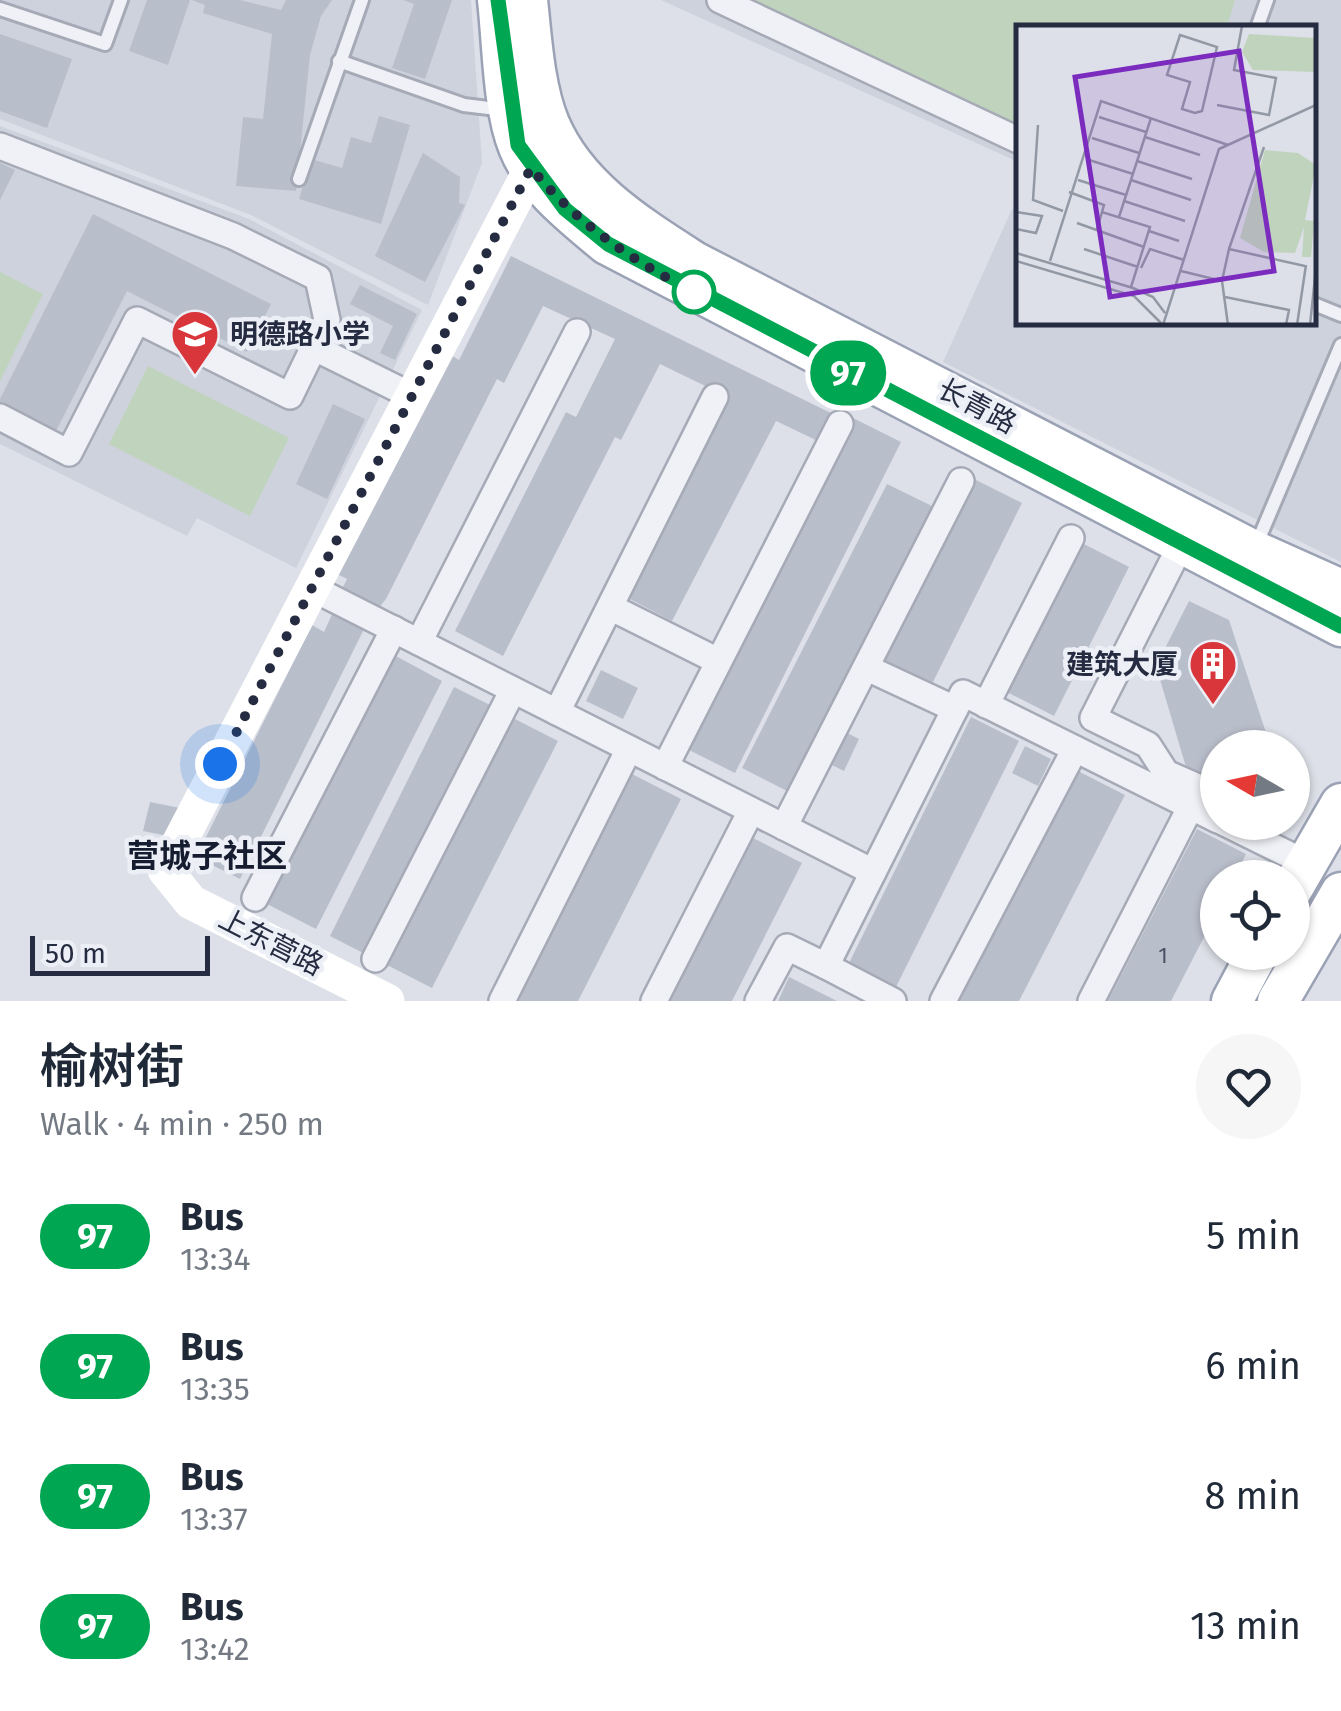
<!DOCTYPE html>
<meta charset="utf-8">
<style>
body{margin:0;font-family:"Fira Sans","Noto Sans SC",sans-serif;background:#f6f6f7;color:#1f2937;height:100vh;display:flex;flex-direction:column;font-size:38px;white-space:nowrap}
*{box-sizing:border-box;margin:0}
p{font-size:32px;color:#747a83}
.icon{flex:none;width:55px;height:55px;fill:none;stroke:currentColor;stroke-width:2;stroke-linecap:round;stroke-linejoin:round}
.map{position:relative;height:1001px;overflow:hidden}
.sheet{display:flex;flex-direction:column;background:#fff;flex:1}
.sheet>*{flex:none}
.badge{padding:0 20px;border-radius:32px;font-size:35px;line-height:65px}
.needle{width:65px;rotate:279deg}
.fabs{position:absolute;left:1200px;top:730px;display:grid;gap:20px}
.fabs a{display:grid;place-items:center;width:110px;height:110px;border-radius:50%;background:#fff;box-shadow:0 2px 8px #0004;font-size:50px}
.scale{position:absolute;left:30px;bottom:25px;width:180px;box-sizing:border-box;padding-left:10px;border:5px solid #252b40;border-top:0;font-size:28px;line-height:35px;white-space:nowrap;color:#252b40;-webkit-text-stroke:8px #eceff6;paint-order:stroke}
.you{position:absolute;width:50px;height:50px;margin:-25px;border:8px solid #fff;border-radius:50%;background:#1a73e8;box-shadow:0 0 0 15px #1a73e833}
.map>.badge{position:absolute;translate:-50% -50%;box-shadow:0 0 0 5px #fff}
.round{display:grid;place-items:center;flex:none;width:105px;height:105px;border-radius:52px;background:#f6f6f7}
.overview{display:flex;align-items:center;justify-content:space-between;height:170px;padding:0 40px}
h1{font-size:48px;font-weight:600;line-height:75px}
ul{padding:0;list-style:none}
li{display:flex;align-items:center;gap:30px;height:130px;padding:0 40px}
li div{flex:1}
li b{display:block;font-size:38px}
li em{font-style:normal}
li .badge{min-width:110px;font-weight:700;text-align:center}
.map>svg:first-child{display:block}
.built{fill:#ced2dd}
.green{fill:#c0d3bd}
.building{fill:#b9becb}
.lines{fill:none;stroke-linecap:round;stroke-linejoin:round}
.lane-casing{stroke:#a6aab6;stroke-width:18}
.street-casing{stroke:#a6aab6;stroke-width:30}
.primary-casing{stroke:#9ba2b5;stroke-width:45}
.lane{stroke:#f0f1f6;stroke-width:12}
.street{stroke:#f0f1f6;stroke-width:25}
.secondary{stroke:#fff;stroke-width:35}
.primary{stroke:#fff;stroke-width:40}
.line-casing{stroke:#fff;stroke-width:22}
.line{stroke:#00a651;stroke-width:15}
.walk{stroke:#252b40;stroke-width:10;stroke-dasharray:0 18}
.stop-dot{fill:#fff;stroke:#00a651;stroke-width:5}
.labels{text-anchor:middle;dominant-baseline:central;stroke-width:9;stroke-linejoin:round;paint-order:stroke}
.number-label{font-size:22px;fill:#4a5063}
.poi-label{font-size:28px;font-weight:bold;fill:#252b40;stroke:#eceff6;text-anchor:start}
.street-label{font-size:28px;fill:#252b40;stroke:#eceff6}
.quarter-label{font-size:32px;font-weight:bold;fill:#171d30;stroke:#eceff6}
.inset-road{fill:none;stroke:#9398a5;stroke-width:2.5}
.view{fill:#7b2cbf;fill-opacity:0.15;stroke:#7b2cbf;stroke-width:5}
.inset-edge{fill:none;stroke:#252b40;stroke-width:5}
</style>
<div class="map">
<svg width="1341" height="1001" viewBox="0 0 1341 1001">
<rect width="100%" height="100%" fill="#dde0e8"/>
<!-- built -->
<g class="built">
<polygon points="0,0 471,0 482,163 428,305 251,215 0,119"/>
<polygon points="661,0 1341,0 1341,562 943,362 1012,209 1018,212 1018,322 1314,322 1314,28 1018,28 1018,162"/>
<polygon points="0,126 249,219 422,310 296,568 197,518 187,536 0,444"/>
</g>
<!-- green -->
<g class="green">
<polygon points="746,0 1235,0 1227,27 1018,28 1018,127"/>
<polygon points="0,272 43,294 0,381"/>
<polygon points="148,366 289,438 250,516 109,444"/>
</g>
<!-- building -->
<g class="building">
<polygon points="147,0 190,0 168,65 129,51"/>
<polygon points="192,0 240,0 281,10 286,0 332,0 321,16 310,55 296,191 236,186 243,117 263,119 272,34 203,13 205,5"/>
<polygon points="403,0 452,0 425,79 392,68 414,4"/>
<polygon points="0,34 72,59 47,128 0,111"/>
<polygon points="379,116 410,125 381,224 299,199 311,159 342,168 351,137 371,143"/>
<polygon points="423,153 460,177 459,203 465,205 425,282 375,256"/>
<polygon points="0,163 15,170 0,200"/>
<polygon points="93,214 271,304 247,352 127,291 54,435 0,408 0,399"/>
<polygon points="511,256 835,415 820,442 776,421 672,621 624,596 728,397 660,364 621,440 615,437 503,656 455,631 566,412 576,417 615,339 543,306 504,383 497,379 386,599 376,611 340,593 347,579 337,574 449,354 459,360"/>
<polygon points="360,285 417,314 395,360 380,353 393,326 350,304"/>
<polygon points="333,404 365,419 327,499 296,484"/>
<polygon points="853,418 901,442 735,773 687,749"/>
<polygon points="974,479 1022,503 931,686 883,662"/>
<polygon points="887,484 934,507 789,792 742,768"/>
<polygon points="1080,542 1129,567 1054,716 1005,691"/>
<polygon points="1189,601 1229,620 1271,748 1218,748 1218,783 1186,767 1156,666"/>
<polygon points="334,610 366,625 240,879 196,857 312,625 324,632"/>
<polygon points="394,655 442,681 316,929 267,904"/>
<polygon points="601,670 638,688 623,719 586,701"/>
<polygon points="454,687 490,705 365,954 330,936"/>
<polygon points="509,716 558,741 432,988 383,963"/>
<polygon points="971,717 1019,741 895,989 848,965"/>
<polygon points="841,730 859,739 844,771 826,762"/>
<polygon points="1025,746 1051,759 1038,786 1012,773"/>
<polygon points="1076,770 1125,795 1019,1001 958,1001"/>
<polygon points="632,774 681,799 578,1001 516,1001"/>
<polygon points="150,802 180,808 173,837 143,831"/>
<polygon points="1197,829 1246,854 1234,878 1218,878 1218,910 1171,1001 1108,1001"/>
<polygon points="753,838 802,863 732,1001 670,1001"/>
<polygon points="789,977 837,1001 778,1001"/>
</g>
<g class="lines">
<!-- lane casing -->
<g class="lane-casing">
<g id="lane">
<polyline points="0,9 105,44 121,0"/>
<polyline points="1257,28 1267,0"/>
<polyline points="339,61 464,105 505,110"/>
<polyline points="299,179 362,0"/>
<polyline points="1314,304 1341,315"/>
<polyline points="1255,548 1341,345"/>
</g>
</g>
<!-- street casing -->
<g class="street-casing">
<g id="street">
<polyline points="720,0 1018,140"/>
<polyline points="0,146 233,236 318,278 327,320 290,396 137,320 69,453 0,417"/>
<polyline points="313,347 412,396"/>
<polyline points="1187,533 1093,718 1148,745 1166,773 1218,796"/>
<polyline points="312,588 873,872"/>
<polyline points="610,607 718,661"/>
<polyline points="419,642 577,332"/>
<polyline points="867,668 955,709"/>
<polyline points="986,705 1071,538"/>
<polyline points="557,712 715,397"/>
<polyline points="665,767 840,424"/>
<polyline points="1223,822 1306,863"/>
<polyline points="784,827 961,481"/>
<polyline points="255,898 394,629"/>
<polyline points="375,959 513,690"/>
<polyline points="502,1001 629,749"/>
<polyline points="654,1001 751,811"/>
<polyline points="758,1001 787,947 826,966"/>
<polyline points="893,1001 826,966 963,693 1218,820"/>
<polyline points="943,1001 1075,749"/>
<polyline points="1091,1001 1191,806"/>
</g>
</g>
<!-- primary casing -->
<g class="primary-casing">
<g id="primary">
<path d="M498,0C503,43 503,108 519,147C535,187 575,217 607,244L1341,626"/>
<path d="M527,0C531,38 534,88 549,124C576,188 638,226 694,262L1254,551L1341,590"/>
<polyline points="1292,889 1341,804"/>
<polyline points="1232,1001 1258,952"/>
<polyline points="1278,1001 1341,893"/>
</g>
</g>
<!-- lane -->
<use href="#lane" class="lane"/>
<!-- street -->
<use href="#street" class="street"/>
<!-- secondary -->
<polyline class="secondary" points="387,1001 191,902 165,870 531,169 549,156"/>
<!-- primary -->
<use href="#primary" class="primary"/>
</g>
<g class="lines">
<!-- line casing -->
<g class="line-casing">
<polyline id="line" points="498,0 518,145 565,209 608,244 1341,626"/>
</g>
<!-- line -->
<use href="#line" class="line"/>
<!-- walk -->
<path class="walk" d="M220,764L531,168C579,226 634,261 700,296L694,292"/>
</g>
<!-- icons -->
<defs>
<g id="school-pin" transform="scale(2.5)"><path d="M0 17L-7.5 6A9.5 9.5 0 1 1 7.5 6Z" fill="#d9363b" stroke="#eceff6"/><path d="M0-5L7-2L0 1L-7-2ZM-4 1L0 2.5L4 1V4Q0 6-4 4Z" fill="#fff"/></g>
<g id="building-pin" transform="scale(2.5)"><path d="M0 17L-7.5 6A9.5 9.5 0 1 1 7.5 6Z" fill="#d9363b" stroke="#eceff6"/><path d="M-4-6H4V6H1V3H-1V6H-4ZM-2.5-4.3h1.7v1.8h-1.7ZM.8-4.3h1.7v1.8H.8ZM-2.5-1h1.7V.8h-1.7ZM.8-1h1.7V.8H.8Z" fill="#fff"/></g>
</defs>
<g fill-rule="evenodd">
<use href="#school-pin" x="195" y="334"/>
<use href="#building-pin" x="1213" y="664"/>
</g>
<!-- markers -->
<circle class="stop-dot" cx="694" cy="292" r="20"/>
<g class="labels">
<!-- number labels -->
<g class="number-label">
<text x="1163" y="955">1</text>
</g>
<!-- poi labels -->
<g class="poi-label">
<text x="230" y="334">明德路小学</text>
<text x="1178" y="664" text-anchor="end">建筑大厦</text>
</g>
<!-- street labels -->
<g class="street-label">
<text transform="translate(977 406) rotate(28)">长青路</text>
<text transform="translate(271 942) rotate(27)">上东营路</text>
</g>
<!-- quarter labels -->
<g class="quarter-label">
<text x="207" y="856">营城子社区</text>
</g>
</g>
<!-- overview -->
<g transform="translate(1016 25)">
<rect width="300" height="300" fill="#dde0e8"/>
<path d="M233,9L300,13V47L237,45L226,27ZM249,125L282,128L300,140L289,195L298,196L295,232H286L288,202L279,228L248,227L224,213Z" fill="#c0d3bd"/>
<path class="inset-road" d="M164,10L201,22L186,86L179,88L166,84L174,57L151,50ZM201,80L253,90L260,53L218,45L226,1M83,92L130,107M22,100L17,175L47,186M129,112L184,130M76,113L123,128M70,134L117,149M121,136L176,154M62,155L110,170M115,155L175,175M53,167L88,180L86,187M108,176L169,196M0,187L26,191L20,208L0,204M103,192L135,93M61,198L128,222M81,204L86,187L134,202L115,262M133,206L163,216M68,224L122,242M213,224L248,122M0,228L117,263L137,272L149,288M0,236L118,271L145,298M34,236L85,76L212,120M125,243L134,224L168,235M165,246L206,256L213,224L289,241M206,256L212,300M209,272L273,285L270,300M147,300L203,124L300,80M281,300L290,240M294,300L300,243"/>
<path class="view" d="M223,26L258,246L94,272L59,52Z"/>
<rect width="300" height="300" class="inset-edge"/>
</g>
</svg>
<div class="fabs">
<a><svg class="needle" viewBox="-14 -14 28 28"><path d="M0-13l5 13h-10z" fill="#e53935"/><path d="M0 13l5-13h-10z" fill="#747a83"/></svg></a>
<a><svg class="icon" aria-label="locate" viewBox="0 0 24 24"><circle cx="12" cy="12" r="6"/><path d="M12 2v4M12 18v4M2 12h4M18 12h4"/></svg></a>
</div>
<div class="scale">50 m</div>
<div class="you" style="left:220px;top:764px"></div>
<b class="badge" style="left:848px;top:373px;background:#00a651;color:#fff">97</b>
</div>
<section class="sheet">
<div class="overview"><div><h1>榆树街</h1><p>Walk · 4 min · 250 m</p></div><a class="round"><svg class="icon" aria-label="heart" viewBox="0 0 24 24"><path d="M12 20l-8-8c-3-5 5-10 8-4 3-6 11-1 8 4z"/></svg></a></div>
<ul>
<li><span class="badge" style="background:#00a651;color:#fff">97</span><div><b>Bus</b><p>13:34</p></div><em>5 min</em></li>
<li><span class="badge" style="background:#00a651;color:#fff">97</span><div><b>Bus</b><p>13:35</p></div><em>6 min</em></li>
<li><span class="badge" style="background:#00a651;color:#fff">97</span><div><b>Bus</b><p>13:37</p></div><em>8 min</em></li>
<li><span class="badge" style="background:#00a651;color:#fff">97</span><div><b>Bus</b><p>13:42</p></div><em>13 min</em></li>
</ul>
</section>
